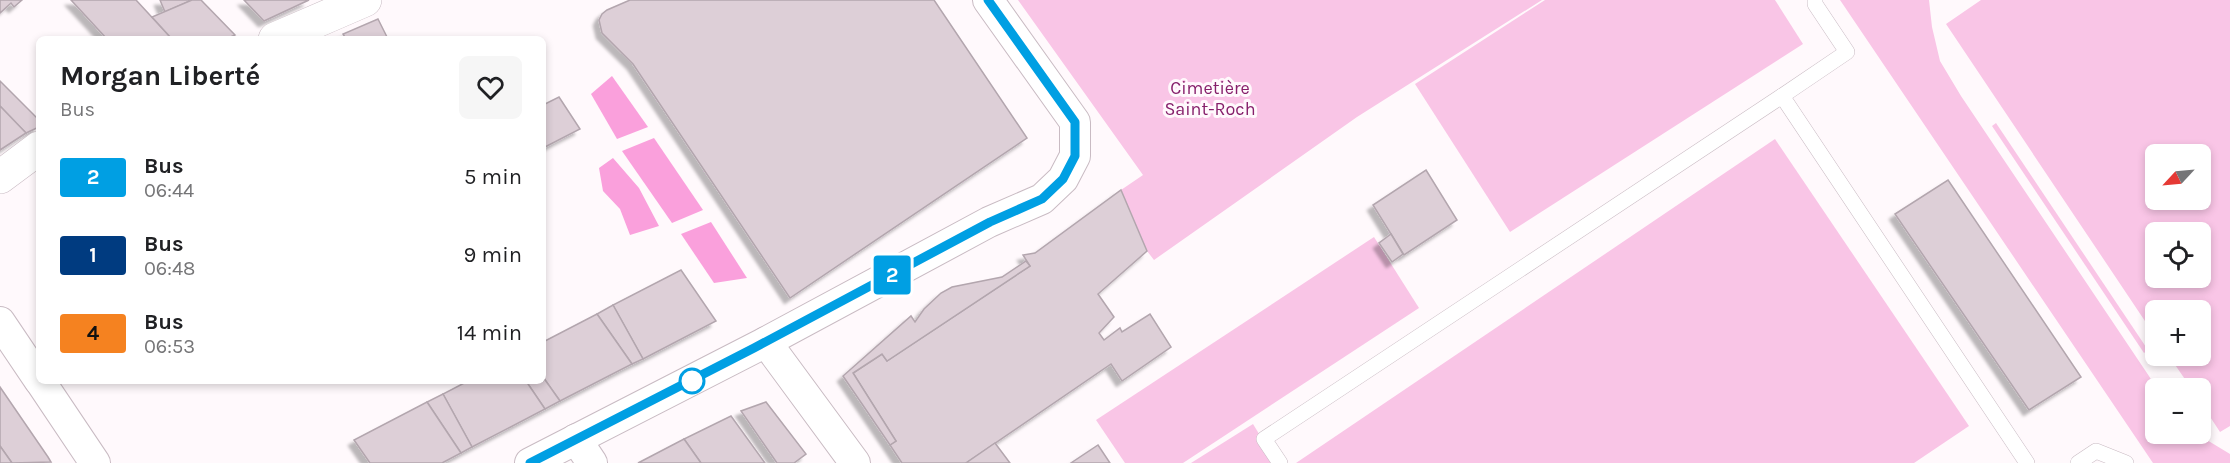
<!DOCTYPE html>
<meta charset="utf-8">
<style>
body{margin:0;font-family:Karla,sans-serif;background:#f6f6f6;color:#202124;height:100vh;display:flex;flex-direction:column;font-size:22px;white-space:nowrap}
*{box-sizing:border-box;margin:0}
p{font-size:20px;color:#757577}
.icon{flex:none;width:33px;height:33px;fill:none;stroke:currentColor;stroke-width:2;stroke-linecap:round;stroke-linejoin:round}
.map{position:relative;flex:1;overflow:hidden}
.sheet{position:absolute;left:36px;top:36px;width:510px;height:348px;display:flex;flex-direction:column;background:#fff;border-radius:9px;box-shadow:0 3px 9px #0003}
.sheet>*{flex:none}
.badge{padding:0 12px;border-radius:4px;font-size:21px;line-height:39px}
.needle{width:39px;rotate:244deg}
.buttons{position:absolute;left:2145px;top:144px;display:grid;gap:12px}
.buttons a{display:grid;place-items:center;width:66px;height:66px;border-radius:9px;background:#fff;box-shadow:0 3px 9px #0003;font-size:30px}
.map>.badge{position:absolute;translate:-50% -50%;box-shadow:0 0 0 3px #fff}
.round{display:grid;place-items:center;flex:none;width:63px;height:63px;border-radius:9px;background:#f6f6f6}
.headline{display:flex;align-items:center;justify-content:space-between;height:102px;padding:0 24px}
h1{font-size:28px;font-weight:700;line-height:45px}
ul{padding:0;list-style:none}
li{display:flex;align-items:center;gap:18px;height:78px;padding:0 24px}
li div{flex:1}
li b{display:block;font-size:22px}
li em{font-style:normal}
li .badge{min-width:66px;font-weight:700;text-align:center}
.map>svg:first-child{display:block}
.green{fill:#f9c5e6;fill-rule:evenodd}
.water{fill:#faa0dc}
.building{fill:#ddcfd7;stroke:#b3a6ae;stroke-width:1.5;filter:url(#shadow)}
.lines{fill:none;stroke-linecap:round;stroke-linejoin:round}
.lane-casing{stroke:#c9bbc3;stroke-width:16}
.street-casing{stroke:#c9bbc3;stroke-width:32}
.secondary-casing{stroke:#c9bbc3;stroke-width:34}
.lane{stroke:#fff;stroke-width:15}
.street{stroke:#fff;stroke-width:30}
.secondary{stroke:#fff;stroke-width:33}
.line-casing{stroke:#fff;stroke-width:14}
.line{stroke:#009fe3;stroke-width:9}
.stop-dot{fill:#fff;stroke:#009fe3;stroke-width:3}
.labels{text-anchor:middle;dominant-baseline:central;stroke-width:6;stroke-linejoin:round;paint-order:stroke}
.park-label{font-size:18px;fill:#861f6b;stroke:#fff9fc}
</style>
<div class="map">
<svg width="2230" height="463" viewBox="0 0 2230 463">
<defs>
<filter id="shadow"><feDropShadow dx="-5.5" dy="5.5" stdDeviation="1.5" flood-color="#0004"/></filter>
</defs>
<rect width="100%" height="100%" fill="#fff9fc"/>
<!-- green -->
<g class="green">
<polygon points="1018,0 1542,0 1357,117 1154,260 1147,251 1121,190 1143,175"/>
<polygon points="1545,0 1775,0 1803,44 1510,232 1415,84"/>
<polygon points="1840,0 1929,0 1932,27 1940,61 1961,96 2157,388 2156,388 2156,434 2197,434 2230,454 2230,463 2153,463"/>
<path d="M1981,0H2230V426L2220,432L2201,403L2200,388H2191L2169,356H2200V310H2156L2155,336L1946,24ZM2156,154H2200V200H2156ZM2156,232H2200V278H2156Z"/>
<polygon points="1996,123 2148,350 2144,353 1992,126"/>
<polygon points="1775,139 1969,426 1914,463 1296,463"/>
<polygon points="1374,237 1419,308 1183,463 1125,463 1096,420"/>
<polygon points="1253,424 1277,463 1191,463"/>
</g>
<!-- water -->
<g class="water">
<polygon points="612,76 648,127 617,139 591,94"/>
<polygon points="654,138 703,210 672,223 622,151"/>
<polygon points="613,158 639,188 659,226 630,235 620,209 603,191 599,168"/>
<polygon points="711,222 747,278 714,283 681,234"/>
</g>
<!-- building -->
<g class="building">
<polygon points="0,0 22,0 14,7 11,3 0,13"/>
<polygon points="71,0 136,0 172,39 107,39"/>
<polygon points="160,0 192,0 165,12"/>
<polygon points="192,0 201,0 235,35 226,39 172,39 152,17"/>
<polygon points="244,0 309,0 264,21"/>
<polygon points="630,0 934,0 1027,138 790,298 633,64 602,33 599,20 602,14 607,10"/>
<polygon points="378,19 388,39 346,39 343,34"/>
<polygon points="0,81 39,120 39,127 26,133 0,106"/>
<polygon points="559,97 580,129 543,148 543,105"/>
<polygon points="0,106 26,133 0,150"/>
<polygon points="1426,170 1457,220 1404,255 1373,205"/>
<polygon points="1948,180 2081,377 2029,410 1895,214"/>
<polygon points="1121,190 1147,251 1098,294 1114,317 1099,333 1104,340 1120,328 1122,332 1150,314 1171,347 1122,381 1111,364 966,463 902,463 890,445 896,441 853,373 882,354 887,361 1030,266 1023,255 1035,253"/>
<polygon points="1391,234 1403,254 1392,262 1379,243"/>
<polygon points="1026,261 1030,266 887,361 882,354 853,373 896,441 890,445 843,376 911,316 915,322 924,309 941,293 952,287 1002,277"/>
<polygon points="681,270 716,321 643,359 613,305"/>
<polygon points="613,305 643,359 632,364 597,314"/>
<polygon points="597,314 632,364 560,401 543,377 543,342"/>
<polygon points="543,377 560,401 545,409 526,381 543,381"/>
<polygon points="468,381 526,381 545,409 472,447 443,394"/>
<polygon points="0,387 48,457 51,462 12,463 0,446"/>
<polygon points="443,394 472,447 461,453 427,402"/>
<polygon points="427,402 461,453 442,463 370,463 354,440"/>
<polygon points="766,402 806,454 794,463 777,463 741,411"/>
<polygon points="731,416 765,463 701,463 684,439"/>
<polygon points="684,439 701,463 638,463"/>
<polygon points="995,443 1010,463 966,463"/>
<polygon points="1098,445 1110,463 1071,463"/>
<polygon points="0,446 12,463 0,463"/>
</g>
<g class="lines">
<!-- lane casing -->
<g class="lane-casing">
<g id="lane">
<polyline points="1815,0 1815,4 1847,52 1782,96 2027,463"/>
<polyline points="1280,463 1264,439 1782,96"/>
<polyline points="2078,463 2096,451 2126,463"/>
</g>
</g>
<!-- street casing -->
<g class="street-casing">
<g id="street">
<polyline points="0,322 39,380"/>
<polyline points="766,342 855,463"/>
<polyline points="40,381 95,463"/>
<polyline points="576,439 592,463"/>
<polyline points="530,463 766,342 989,222 1042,199 1063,179 1075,156 1075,122 988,0"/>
</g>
</g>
<!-- secondary casing -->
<g class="secondary-casing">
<g id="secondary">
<polyline points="275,39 365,0"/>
<polyline points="0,177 39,148"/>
</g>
</g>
<!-- lane -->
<use href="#lane" class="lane"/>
<!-- street -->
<use href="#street" class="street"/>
<!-- secondary -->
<use href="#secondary" class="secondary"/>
</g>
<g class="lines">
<!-- line casing -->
<g class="line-casing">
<polyline id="line" points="530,463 754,348 990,222 1042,199 1063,179 1075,156 1075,122 988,0"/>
</g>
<!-- line -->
<use href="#line" class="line"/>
</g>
<!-- markers -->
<circle class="stop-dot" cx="692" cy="381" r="12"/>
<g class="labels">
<!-- park labels -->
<g class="park-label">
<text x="1210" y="88">Cimetière<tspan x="1210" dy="21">Saint-Roch</tspan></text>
</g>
</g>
</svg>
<div class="buttons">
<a><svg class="needle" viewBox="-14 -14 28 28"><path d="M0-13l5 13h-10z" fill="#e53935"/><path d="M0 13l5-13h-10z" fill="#757577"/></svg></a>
<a><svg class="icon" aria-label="locate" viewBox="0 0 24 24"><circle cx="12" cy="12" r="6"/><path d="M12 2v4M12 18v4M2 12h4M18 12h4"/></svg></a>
<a>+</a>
<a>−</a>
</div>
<b class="badge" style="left:892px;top:275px;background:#009fe3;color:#fff">2</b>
<section class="sheet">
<div class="headline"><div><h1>Morgan Liberté</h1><p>Bus</p></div><a class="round"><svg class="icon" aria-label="heart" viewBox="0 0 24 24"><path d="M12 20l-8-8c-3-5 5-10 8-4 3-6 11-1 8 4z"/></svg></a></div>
<ul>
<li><span class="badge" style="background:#009fe3;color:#fff">2</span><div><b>Bus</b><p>06:44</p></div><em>5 min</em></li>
<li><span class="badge" style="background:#003b80;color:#fff">1</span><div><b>Bus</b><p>06:48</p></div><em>9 min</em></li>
<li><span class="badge" style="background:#f58220;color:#111">4</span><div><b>Bus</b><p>06:53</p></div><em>14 min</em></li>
</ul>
</section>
</div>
